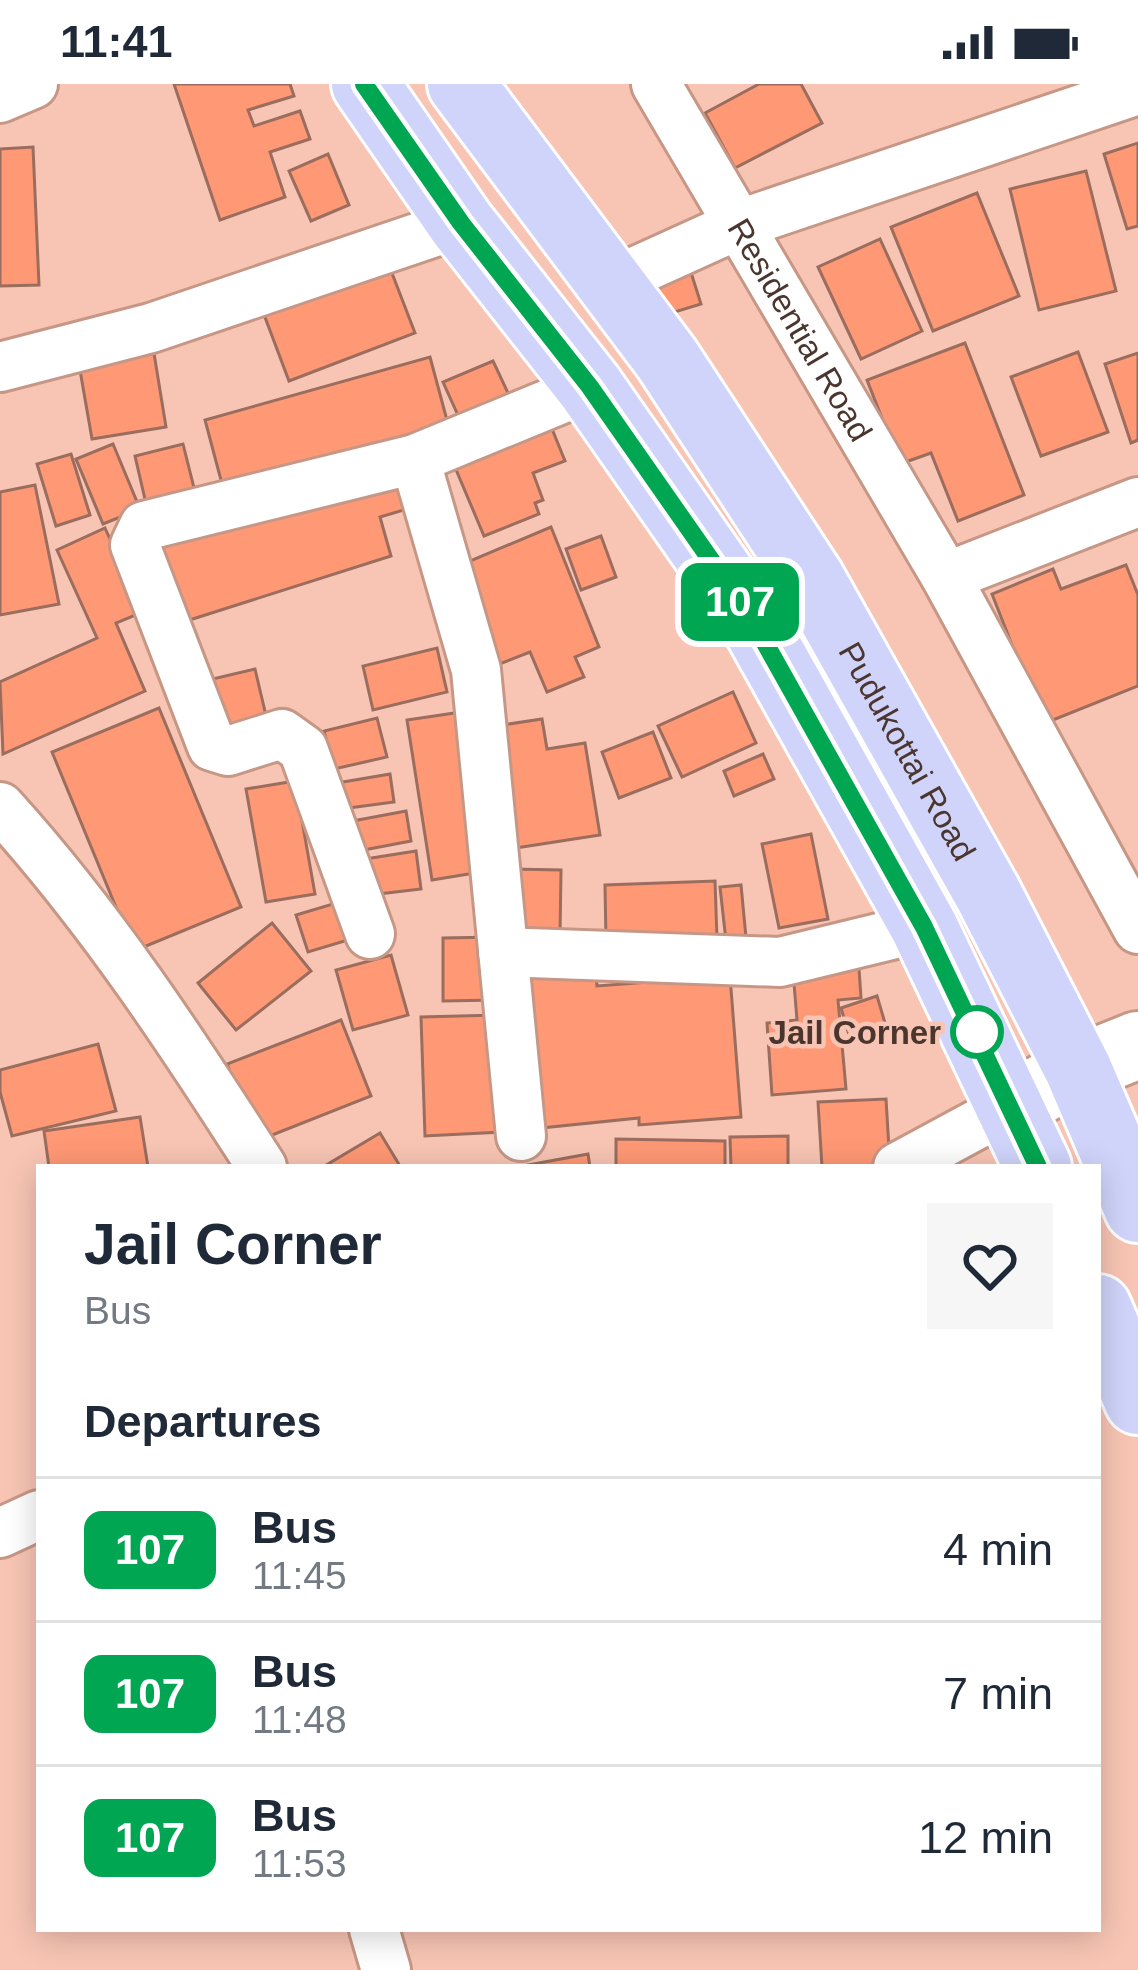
<!DOCTYPE html>
<style>
body{margin:0;font-family:Arial,sans-serif;background:#f6f6f7;color:#1f2937;height:100vh;display:flex;flex-direction:column;font-size:45px;white-space:nowrap}
*{box-sizing:border-box;margin:0}
p{font-size:39px;color:#747a83}
.icon{flex:none;width:66px;height:66px;fill:none;stroke:currentColor;stroke-width:2;stroke-linecap:round;stroke-linejoin:round}
.map{position:relative;flex:1;overflow:hidden}
.details{position:absolute;left:36px;top:1080px;width:1065px;height:768px;display:flex;flex-direction:column;background:#fff;border-radius:0px;box-shadow:0 6px 30px #0003}
.details>*{flex:none}
.badge{padding:0 24px;border-radius:18px;font-size:42px;line-height:78px}
.map>.badge{position:absolute;translate:-50% -50%;box-shadow:0 0 0 6px #fff}
h2{padding:0 48px;font-size:45px;line-height:108px}
.round{display:grid;place-items:center;flex:none;width:126px;height:126px;border-radius:0px;background:#f6f6f7}
.headline{display:flex;align-items:center;justify-content:space-between;height:204px;padding:0 48px}
h1{font-size:57px;font-weight:800;line-height:90px}
ul{padding:0;list-style:none}
li{display:flex;align-items:center;gap:36px;height:144px;padding:0 48px;border-top:3px solid #e0e1e3}
li div{flex:1}
li b{display:block;font-size:45px}
li em{font-style:normal}
li .badge{min-width:132px;font-weight:700;text-align:center}
.status{display:flex;justify-content:space-between;align-items:center;height:84px;padding:0 60px;background:#fff;direction:ltr}
.status svg{height:33px;fill:currentColor}
.map>svg:first-child{display:block}
.building{fill:#ff9875;stroke:#9a6d5e;stroke-width:3}
.lines{fill:none;stroke-linecap:round;stroke-linejoin:round}
.minor-casing{stroke:#c79786;stroke-width:54}
.secondary-casing{stroke:#c79786;stroke-width:72}
.trunk-casing{stroke:#fff;stroke-width:72}
.minor{stroke:#fff;stroke-width:48}
.secondary{stroke:#fff;stroke-width:66}
.trunk{stroke:#d0d4fa;stroke-width:66}
.line-casing{stroke:#fff;stroke-width:27}
.line{stroke:#00a651;stroke-width:18}
.stop-dot{fill:#fff;stroke:#00a651;stroke-width:6}
.labels{text-anchor:middle;dominant-baseline:central;stroke-width:9;stroke-linejoin:round;paint-order:stroke}
.street-label{font-size:33px;fill:#4a362f;stroke:#f8c5b4}
.stop-label{font-size:33px;font-weight:bold;fill:#4a362f;stroke:#f8c5b4;text-anchor:end}
</style>
<div class="status"><b>11:41</b><svg viewBox="0 0 49 12"><path d="M0 12V9h3v3zM5 12V6h3v6zM10 12V3h3v9zM15 12V0h3v12zM26 1h20v11H26zM47 4h2v5h-2z"/></svg></div>
<div class="map">
<svg width="1138" height="1886" viewBox="0 0 1138 1886">
<rect width="100%" height="100%" fill="#f8c5b4"/>
<!-- building -->
<g class="building">
<polygon points="174,0 290,0 294,12 248,26 254,42 300,27 310,55 270,68 285,113 220,136"/>
<polygon points="759,0 801,0 822,39 735,84 705,29"/>
<polygon points="1138,59 1138,142 1127,145 1104,70"/>
<polygon points="33,63 39,201 0,202 0,65"/>
<polygon points="328,70 349,121 311,137 289,87"/>
<polygon points="1086,87 1116,207 1039,226 1010,105"/>
<polygon points="977,109 1019,212 933,247 891,143"/>
<polygon points="880,155 922,247 861,275 818,183"/>
<polygon points="688,179 701,220 665,231 652,190"/>
<polygon points="390,184 415,249 289,297 257,212"/>
<polygon points="152,257 166,343 92,355 77,269"/>
<polygon points="965,259 1024,411 958,437 931,369 900,380 867,296"/>
<polygon points="1078,268 1108,348 1041,372 1011,293"/>
<polygon points="1138,269 1138,356 1131,359 1105,280"/>
<polygon points="430,273 448,340 222,400 205,336"/>
<polygon points="493,277 516,326 466,349 443,298"/>
<polygon points="546,330 565,377 533,389 543,416 535,419 539,430 484,452 449,369"/>
<polygon points="113,360 140,425 103,440 76,375"/>
<polygon points="183,360 196,412 147,424 135,372"/>
<polygon points="71,370 90,431 56,442 37,380"/>
<polygon points="407,387 417,422 380,433 391,472 180,539 157,465"/>
<polygon points="35,401 59,520 0,531 0,408"/>
<polygon points="551,443 599,563 575,573 584,593 547,608 530,568 492,583 451,485"/>
<polygon points="105,444 143,528 116,539 145,607 3,670 0,598 97,554 57,466"/>
<polygon points="601,452 616,493 581,506 566,465"/>
<polygon points="1126,481 1138,511 1138,602 1043,640 992,510 1053,485 1061,505"/>
<polygon points="437,564 447,608 373,626 363,582"/>
<polygon points="255,585 267,636 220,647 208,596"/>
<polygon points="733,608 756,659 682,693 658,642"/>
<polygon points="159,624 241,823 134,867 52,668"/>
<polygon points="468,627 487,787 432,796 407,636"/>
<polygon points="377,634 387,673 334,685 324,647"/>
<polygon points="542,635 547,665 585,659 600,751 509,765 489,643"/>
<polygon points="653,648 671,694 619,714 602,668"/>
<polygon points="763,670 774,695 734,712 724,687"/>
<polygon points="390,690 394,718 341,725 337,699"/>
<polygon points="295,697 315,810 266,818 246,705"/>
<polygon points="406,727 411,757 348,769 342,739"/>
<polygon points="811,750 828,835 779,844 762,760"/>
<polygon points="416,767 421,805 370,811 365,775"/>
<polygon points="511,785 561,786 560,852 511,852"/>
<polygon points="715,797 717,855 606,858 605,801"/>
<polygon points="741,801 747,864 727,866 720,803"/>
<polygon points="336,819 348,856 308,868 296,831"/>
<polygon points="272,839 311,887 236,946 198,899"/>
<polygon points="496,853 497,916 443,917 443,854"/>
<polygon points="858,870 861,914 838,916 846,1005 772,1011 767,939 797,936 792,875"/>
<polygon points="391,871 408,931 353,946 336,886"/>
<polygon points="595,883 597,902 730,892 741,1033 639,1041 639,1034 531,1045 519,888"/>
<polygon points="877,912 885,939 849,951 841,924"/>
<polygon points="498,931 502,1048 425,1052 421,933"/>
<polygon points="341,936 371,1012 257,1057 227,980"/>
<polygon points="98,960 116,1027 12,1052 0,1008 0,986"/>
<polygon points="886,1015 890,1081 822,1083 818,1018"/>
<polygon points="140,1033 148,1083 49,1083 44,1047"/>
<polygon points="380,1049 400,1082 323,1083"/>
<polygon points="788,1052 788,1083 731,1083 730,1053"/>
<polygon points="616,1055 725,1057 725,1083 616,1083"/>
<polygon points="588,1070 590,1083 517,1083"/>
</g>
<g class="lines">
<!-- minor casing -->
<g class="minor-casing">
<g id="minor">
<path id="s1" d="M656,0L946,493L1138,845"/>
<polyline points="0,14 33,0"/>
<polyline points="610,199 740,140 1138,6"/>
<polyline points="0,283 151,244 461,139"/>
<polyline points="415,375 476,586 521,1052"/>
<polyline points="946,493 1138,418"/>
<path d="M0,723C100,833 182,958 262,1083"/>
<polyline points="370,850 303,665 282,650 228,667 212,662 135,461 144,442 415,375 590,303"/>
<polyline points="503,868 780,878 924,843"/>
<polyline points="898,1083 1011,1022"/>
<polyline points="0,1449 39,1431"/>
<polyline points="374,1845 386,1886"/>
</g>
</g>
<!-- secondary casing -->
<g class="secondary-casing">
<polyline id="secondary" points="1011,1022 1078,985 1138,961"/>
</g>
<!-- trunk casing -->
<g class="trunk-casing">
<g id="trunk">
<polyline points="365,0 461,139 590,303 750,532 924,843 1038,1083"/>
<path id="s2" d="M461,0L667,275L811,495L988,810L1078,985L1138,1125"/>
<polyline points="1098,1224 1138,1317"/>
</g>
</g>
<!-- minor -->
<use href="#minor" class="minor"/>
<!-- secondary -->
<use href="#secondary" class="secondary"/>
<!-- trunk -->
<use href="#trunk" class="trunk"/>
</g>
<g class="lines">
<!-- line casing -->
<g class="line-casing">
<polyline id="line" points="364,0 461,139 590,303 750,532 924,843 1038,1083"/>
</g>
<!-- line -->
<use href="#line" class="line"/>
</g>
<!-- markers -->
<circle class="stop-dot" cx="977" cy="948" r="24"/>
<g class="labels">
<!-- street labels -->
<g class="street-label">
<text stroke="none"><textPath href="#s1" startOffset="285">Residential Road</textPath></text>
<text stroke="none"><textPath href="#s2" startOffset="804">Pudukottai Road</textPath></text>
</g>
<!-- stop labels -->
<g class="stop-label">
<text x="941" y="948">Jail Corner</text>
</g>
</g>
</svg>
<b class="badge" style="left:740px;top:518px;background:#00a651;color:#fff">107</b>
<section class="details">
<div class="headline"><div><h1>Jail Corner</h1><p>Bus</p></div><a class="round"><svg class="icon" aria-label="heart" viewBox="0 0 24 24"><path d="M12 20l-8-8c-3-5 5-10 8-4 3-6 11-1 8 4z"/></svg></a></div>
<h2>Departures</h2>
<ul>
<li><span class="badge" style="background:#00a651;color:#fff">107</span><div><b>Bus</b><p>11:45</p></div><em>4 min</em></li>
<li><span class="badge" style="background:#00a651;color:#fff">107</span><div><b>Bus</b><p>11:48</p></div><em>7 min</em></li>
<li><span class="badge" style="background:#00a651;color:#fff">107</span><div><b>Bus</b><p>11:53</p></div><em>12 min</em></li>
</ul>
</section>
</div>
